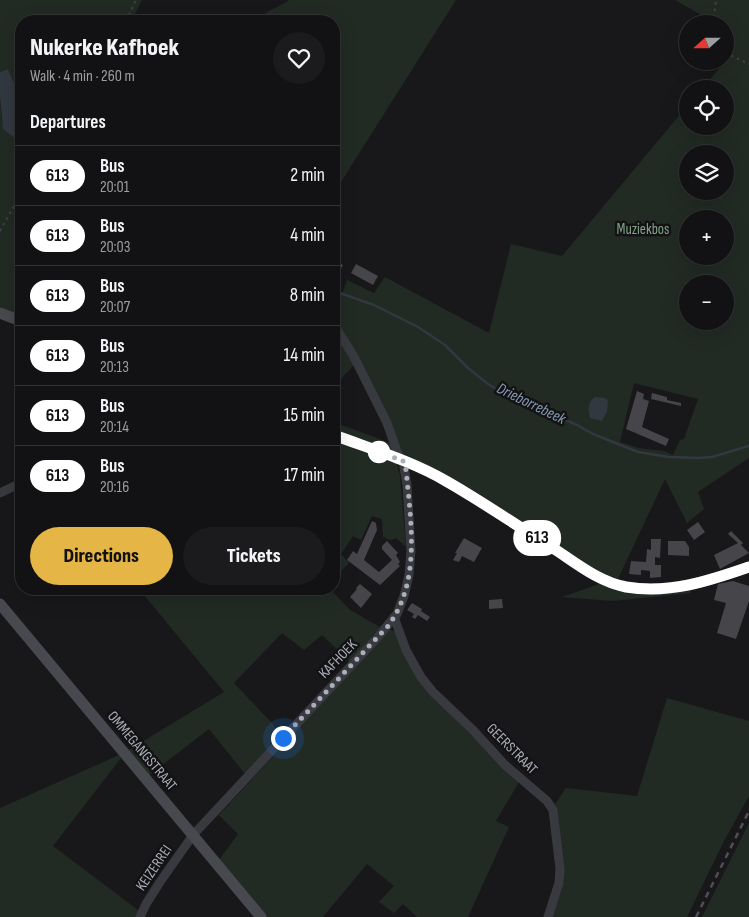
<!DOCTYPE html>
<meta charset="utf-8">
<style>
body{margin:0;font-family:"Sofia Sans Condensed",sans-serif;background:#1b1b1d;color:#f1f3f6;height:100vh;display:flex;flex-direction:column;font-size:19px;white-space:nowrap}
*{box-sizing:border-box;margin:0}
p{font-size:16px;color:#9c9ea0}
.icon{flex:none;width:28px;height:28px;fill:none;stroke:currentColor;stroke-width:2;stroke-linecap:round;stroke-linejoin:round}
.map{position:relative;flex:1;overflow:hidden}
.sheet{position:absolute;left:15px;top:15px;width:325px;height:580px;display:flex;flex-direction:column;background:#121214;border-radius:20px;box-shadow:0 5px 20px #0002,0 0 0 1px #313234}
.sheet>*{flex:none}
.badge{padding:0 10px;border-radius:16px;font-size:18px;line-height:32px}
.needle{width:32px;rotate:249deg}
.fabs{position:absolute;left:679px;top:15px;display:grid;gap:10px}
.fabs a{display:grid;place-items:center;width:55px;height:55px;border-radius:50%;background:#121214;box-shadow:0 5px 20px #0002,0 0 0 1px #313234;font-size:25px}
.you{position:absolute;width:25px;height:25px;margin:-12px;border:4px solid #fff;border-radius:50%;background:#1a73e8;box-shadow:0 0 0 8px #1a73e833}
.map>.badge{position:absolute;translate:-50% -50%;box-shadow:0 0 0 2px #fff}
h2{padding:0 15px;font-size:19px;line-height:45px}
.round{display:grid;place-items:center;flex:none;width:52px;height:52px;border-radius:26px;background:#1b1b1d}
.overview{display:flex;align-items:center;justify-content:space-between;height:85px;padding:0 15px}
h1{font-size:24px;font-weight:800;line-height:38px}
.cta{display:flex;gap:10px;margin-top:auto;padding:10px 15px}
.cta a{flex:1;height:58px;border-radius:30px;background:#e5b645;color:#111;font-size:20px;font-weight:800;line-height:58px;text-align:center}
.cta a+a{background:#1b1b1d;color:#f1f3f6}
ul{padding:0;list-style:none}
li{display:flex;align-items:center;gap:15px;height:60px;padding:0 15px;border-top:1px solid #313234}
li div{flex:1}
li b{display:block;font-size:19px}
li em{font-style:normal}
li .badge{min-width:55px;font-weight:700;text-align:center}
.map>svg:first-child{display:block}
.green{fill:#222a24;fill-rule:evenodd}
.water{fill:#31383f}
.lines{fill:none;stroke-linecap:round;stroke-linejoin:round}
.stream{stroke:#31383f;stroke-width:2.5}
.building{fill:#45454a}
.path{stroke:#404146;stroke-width:2;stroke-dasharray:2.5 4;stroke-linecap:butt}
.street{stroke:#393a3f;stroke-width:9}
.secondary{stroke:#48494f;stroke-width:11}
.rail{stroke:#4f5056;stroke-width:2.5;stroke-dasharray:6 5;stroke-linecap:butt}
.line-casing{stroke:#fff;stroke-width:11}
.line{stroke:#fff;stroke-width:8}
.walk{stroke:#abafb9;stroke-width:5;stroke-dasharray:0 9}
.stop-dot{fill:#fff;stroke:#fff;stroke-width:2.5}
.labels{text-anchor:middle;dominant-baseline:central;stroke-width:5;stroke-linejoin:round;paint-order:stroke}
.park-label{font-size:15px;fill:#84a287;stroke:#131315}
.street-label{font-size:15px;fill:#abafb9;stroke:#131315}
.water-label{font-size:16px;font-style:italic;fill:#859bb1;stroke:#131315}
</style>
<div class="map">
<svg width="749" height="917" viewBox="0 0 749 917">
<rect width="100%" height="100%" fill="#18181a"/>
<!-- green -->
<g class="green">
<polygon points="0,0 142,0 131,21 21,21 21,100 8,69 0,72"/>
<path d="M289,0H456L334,193V21H258C268,8 277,9 289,0Z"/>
<path d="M675,0H749V458L698,492L704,509L687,523L665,479L617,581L610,579L402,454L334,322V288L342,294L347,280L374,293L385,277L489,333L511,244L562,256L687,106L688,126H725V89H702L722,65L711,61H725V24H707L708,19ZM688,154H725V191H688ZM688,219H725V256H688ZM688,284H725V321H688ZM634,383L698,399L684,439L680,440L673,455L664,451L638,448L620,442Z"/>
<polygon points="0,97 2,123 16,139 21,141 21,315 0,307"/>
<polygon points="334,330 354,365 339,381 334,374"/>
<polygon points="334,422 393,444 396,453 334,430"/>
<polygon points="334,440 397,464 400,476 406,547 396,538 390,540 383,537 382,519 372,516 361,540 353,536 341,554 349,563 334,579"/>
<polygon points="599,584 616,591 689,589 691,593 613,601 562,597"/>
<polygon points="139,589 330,589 350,610 380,627 350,662 322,635 304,650 282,633 234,683 272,723 280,737 245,774 209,729 149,775 127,751 224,692"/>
<polygon points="390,629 397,633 396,637 398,638 413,669 519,782 496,821 509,827 468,917 417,917 403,904 394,913 379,902 394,886 367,864 323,917 265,917 219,860 238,834 219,815"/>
<polygon points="667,698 749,721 749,796 723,843 687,917 550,917 562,890 563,869 554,806 566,788 637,796"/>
<polygon points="119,755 121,758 53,846 138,910 137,917 0,917 0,808"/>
<polygon points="749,823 749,917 702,917"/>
</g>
<!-- water -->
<g class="water">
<polygon points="8,69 21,100 21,141 16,139 3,129 0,97 0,72"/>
<path d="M595,397L605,398L608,401L607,412L602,421L590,418C588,411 587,402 595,397Z"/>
</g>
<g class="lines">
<!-- stream -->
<polyline class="stream" points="334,291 374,305 418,327 445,345 468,368 488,384 501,392 577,425 593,434 638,452 669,457 699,458 712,457 749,446"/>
</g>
<!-- building -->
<g class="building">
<polygon points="334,260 343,265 338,275 334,272"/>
<polygon points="356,264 378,276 373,285 351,273"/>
<polygon points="637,391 644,394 643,399 649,401 642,427 669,439 666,446 626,429"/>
<polygon points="652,393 667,397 667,400 681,403 681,406 651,399"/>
<polygon points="372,521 376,523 377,530 364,560 379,572 392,560 382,549 382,546 387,541 398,553 396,555 400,562 398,564 400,566 380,585 347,560 353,551 357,554"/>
<polygon points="698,522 705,532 694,540 687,530"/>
<polygon points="731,531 743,543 741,545 749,553 720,569 714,555 738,543 728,534"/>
<polygon points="464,538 482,548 474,562 462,556 459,562 453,560 457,553 455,553"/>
<polygon points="651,539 661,539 660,558 655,557 655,565 661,565 661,577 650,578 650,571 641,570 641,575 629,574 631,561 646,562 647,549 651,550"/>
<polygon points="668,541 685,541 689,547 689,556 668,555"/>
<polygon points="733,581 749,586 749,601 736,639 717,633 726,603 714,600 718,584"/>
<polygon points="360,584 372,594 361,608 350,597 357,589 356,588"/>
<polygon points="502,599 503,608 489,609 489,600"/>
<polygon points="412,603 422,609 421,611 430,617 427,621 418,615 415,619 412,617 414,614 407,610"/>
</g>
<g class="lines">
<!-- path -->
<g class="path">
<polyline points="126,21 136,0"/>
<polyline points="713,24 716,0"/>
<polyline points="725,53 749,64"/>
<polyline points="0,231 21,194"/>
</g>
<!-- street -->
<g class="street">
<polyline points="334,325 353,355 387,423 400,460"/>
<polyline points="0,493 21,483"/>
<polyline points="394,617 406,650 421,677 433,692 473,730 505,765 547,801 553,810 560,869 559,883 548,917"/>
<polyline points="140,917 146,904 160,882 193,835 377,638 397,614 404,596 409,575 411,551 407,485 403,461"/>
</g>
<!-- secondary -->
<g class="secondary">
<polyline points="0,313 21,321"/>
<path d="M334,435C371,449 412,461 446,481C484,503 520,527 556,550C574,562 594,578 615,584C661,597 706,582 749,567"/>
<polyline points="0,604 261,917"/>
</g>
<!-- rail -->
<polyline class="rail" points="696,917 749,811"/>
</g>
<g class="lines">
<!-- line casing -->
<g class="line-casing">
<path id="line" d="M334,435C371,449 412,461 446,481C483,502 517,526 553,548C576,563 599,582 626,587C670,594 709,581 749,567"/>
</g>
<!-- line -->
<use href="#line" class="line"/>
<!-- walk -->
<path class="walk" d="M283,738L388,626C421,582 411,522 406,470L403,461L379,452"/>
</g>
<!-- markers -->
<circle class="stop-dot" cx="379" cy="452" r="10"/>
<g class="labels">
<!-- park labels -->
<g class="park-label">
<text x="643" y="229">Muziekbos</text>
</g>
<!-- street labels -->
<g class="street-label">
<text transform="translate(338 659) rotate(-46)">KAFHOEK</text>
<text transform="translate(512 749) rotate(45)">GEERSTRAAT</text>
<text transform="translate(142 751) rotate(50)">OMMEGANGSTRAAT</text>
<text transform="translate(154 868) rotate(-56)">KEIZERREI</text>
</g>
<!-- water labels -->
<g class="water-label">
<text transform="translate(531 404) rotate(26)">Drieborrebeek</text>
</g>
</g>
</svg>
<div class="fabs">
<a><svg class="needle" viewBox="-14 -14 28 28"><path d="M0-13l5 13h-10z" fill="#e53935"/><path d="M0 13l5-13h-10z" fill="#9c9ea0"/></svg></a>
<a><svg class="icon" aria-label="locate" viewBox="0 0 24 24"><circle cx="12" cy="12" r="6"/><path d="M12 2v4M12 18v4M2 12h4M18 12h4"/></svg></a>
<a><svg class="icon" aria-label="layers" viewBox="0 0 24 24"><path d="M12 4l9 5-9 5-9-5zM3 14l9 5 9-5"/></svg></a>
<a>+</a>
<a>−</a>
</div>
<div class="you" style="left:283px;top:738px"></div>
<b class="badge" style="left:537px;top:538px;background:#fff;color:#111">613</b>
<section class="sheet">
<div class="overview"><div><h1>Nukerke Kafhoek</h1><p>Walk · 4 min · 260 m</p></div><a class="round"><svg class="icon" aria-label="heart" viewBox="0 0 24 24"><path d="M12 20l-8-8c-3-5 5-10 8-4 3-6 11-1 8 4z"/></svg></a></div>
<h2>Departures</h2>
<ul>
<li><span class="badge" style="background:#fff;color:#111">613</span><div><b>Bus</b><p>20:01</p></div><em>2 min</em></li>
<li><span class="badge" style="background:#fff;color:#111">613</span><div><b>Bus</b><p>20:03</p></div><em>4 min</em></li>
<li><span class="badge" style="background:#fff;color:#111">613</span><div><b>Bus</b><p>20:07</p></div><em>8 min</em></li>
<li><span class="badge" style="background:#fff;color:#111">613</span><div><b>Bus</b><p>20:13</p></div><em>14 min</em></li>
<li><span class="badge" style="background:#fff;color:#111">613</span><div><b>Bus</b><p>20:14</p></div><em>15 min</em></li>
<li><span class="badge" style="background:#fff;color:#111">613</span><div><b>Bus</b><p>20:16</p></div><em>17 min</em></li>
</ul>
<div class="cta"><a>Directions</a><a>Tickets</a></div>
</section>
</div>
